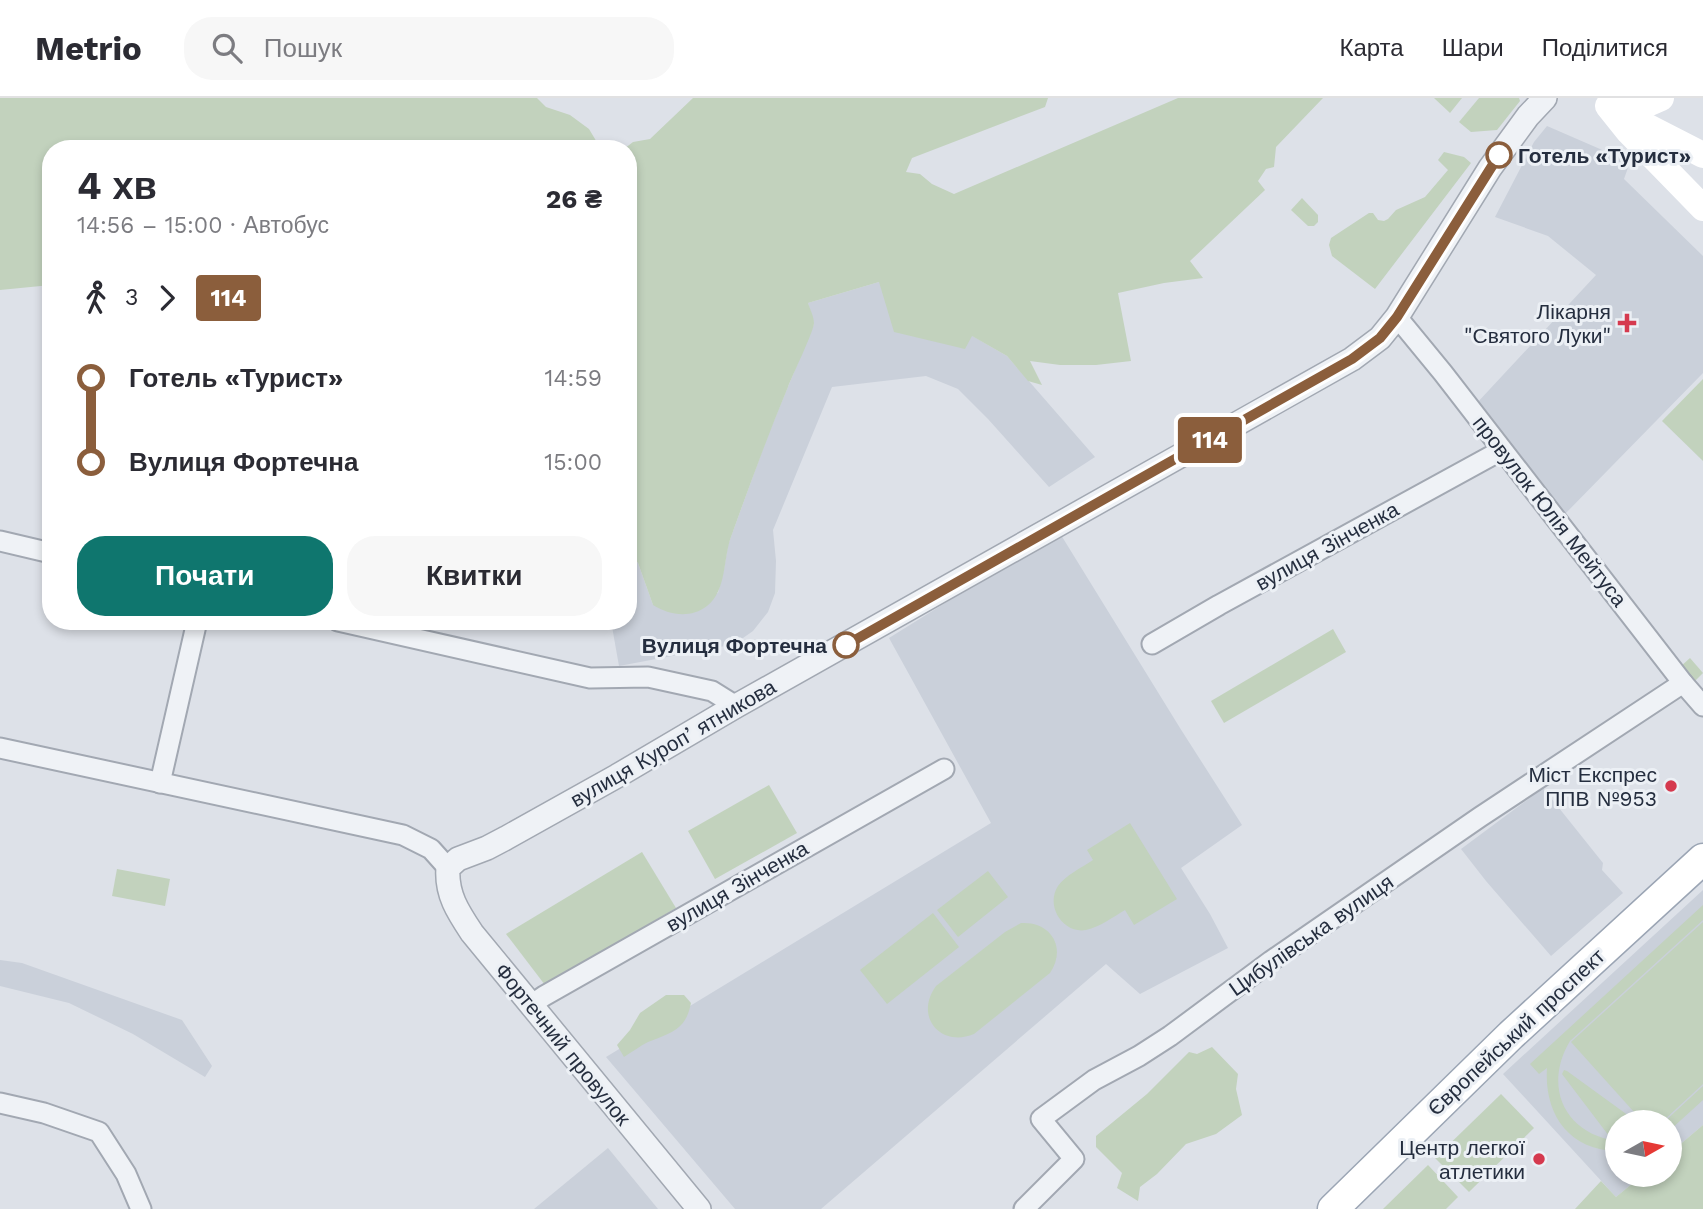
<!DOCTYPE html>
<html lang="uk">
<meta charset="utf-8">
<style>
body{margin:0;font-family:"Work Sans",sans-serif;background:#f7f7f7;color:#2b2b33;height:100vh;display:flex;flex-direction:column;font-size:26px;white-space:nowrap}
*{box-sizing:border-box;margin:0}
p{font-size:23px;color:#7c7c81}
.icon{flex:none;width:38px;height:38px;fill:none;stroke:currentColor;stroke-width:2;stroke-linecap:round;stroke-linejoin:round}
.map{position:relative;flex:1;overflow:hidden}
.drawer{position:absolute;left:42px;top:42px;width:595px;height:490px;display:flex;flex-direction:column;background:#fff;border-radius:28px;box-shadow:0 4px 10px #0003}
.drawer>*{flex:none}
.badge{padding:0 14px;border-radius:5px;font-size:24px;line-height:46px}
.needle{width:46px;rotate:81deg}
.controls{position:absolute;left:1605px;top:1012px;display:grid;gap:14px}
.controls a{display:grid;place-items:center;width:77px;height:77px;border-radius:50%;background:#fff;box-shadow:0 4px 10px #0003;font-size:35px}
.map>.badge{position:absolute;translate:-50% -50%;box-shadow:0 0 0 4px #fff}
.legs{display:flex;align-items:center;gap:10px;height:77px;padding:0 35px;font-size:23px}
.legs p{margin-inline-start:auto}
.headline{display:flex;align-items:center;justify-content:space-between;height:119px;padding:0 35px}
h1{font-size:38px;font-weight:700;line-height:52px}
.cta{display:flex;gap:14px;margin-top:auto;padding:14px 35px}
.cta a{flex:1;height:80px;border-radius:28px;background:#0f766e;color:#fff;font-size:28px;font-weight:700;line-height:80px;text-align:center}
.cta a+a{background:#f7f7f7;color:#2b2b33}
ul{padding:0 35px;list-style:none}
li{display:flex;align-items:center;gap:24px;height:84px;font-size:26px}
li i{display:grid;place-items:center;width:10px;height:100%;margin:0 9px;background:currentColor}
li i::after{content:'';width:18px;height:18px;margin:-9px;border:5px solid;border-radius:50%;background:#fff}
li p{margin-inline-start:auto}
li:first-child i{background:linear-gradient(#0000 50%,currentColor 0)}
li:last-child i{background:linear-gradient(currentColor 50%,#0000 0)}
header{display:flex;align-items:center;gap:42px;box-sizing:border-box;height:98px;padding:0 35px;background:#fff;border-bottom:2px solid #e1e1e2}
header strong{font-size:33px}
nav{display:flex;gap:38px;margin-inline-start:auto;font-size:24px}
.search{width:490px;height:63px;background:#f7f7f7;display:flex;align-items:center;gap:18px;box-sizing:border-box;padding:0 24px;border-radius:28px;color:#7c7c81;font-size:26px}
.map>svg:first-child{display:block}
.built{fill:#cad0da}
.green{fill:#c2d2bd}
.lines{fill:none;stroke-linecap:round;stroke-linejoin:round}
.minor-casing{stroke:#a2a8b2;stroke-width:23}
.tertiary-casing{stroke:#a2a8b2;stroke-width:26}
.primary-casing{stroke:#9ba5b4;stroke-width:33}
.minor{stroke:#eff2f6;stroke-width:19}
.tertiary{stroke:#eff2f6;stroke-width:23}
.secondary{stroke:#fff;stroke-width:26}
.primary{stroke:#fff;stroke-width:30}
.line-1-casing{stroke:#fff;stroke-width:16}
.line-1{stroke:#8b5e3c;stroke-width:10}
.stop-1-dot{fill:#fff;stroke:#8b5e3c;stroke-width:3.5}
.poi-dot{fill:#d5394e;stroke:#ecf0f5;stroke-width:2.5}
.labels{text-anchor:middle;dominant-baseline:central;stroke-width:6;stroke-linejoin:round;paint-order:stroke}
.stop-label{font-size:21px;font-weight:bold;fill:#252e3f;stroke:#ecf0f5;text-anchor:start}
.poi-label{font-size:21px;fill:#252e3f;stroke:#ecf0f5;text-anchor:end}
.street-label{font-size:21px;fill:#252e3f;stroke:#ecf0f5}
</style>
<header>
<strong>Metrio</strong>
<div class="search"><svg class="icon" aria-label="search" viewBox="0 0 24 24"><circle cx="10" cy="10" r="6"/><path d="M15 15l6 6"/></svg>Пошук</div>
<nav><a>Карта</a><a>Шари</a><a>Поділитися</a></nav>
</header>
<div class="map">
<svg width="1703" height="1111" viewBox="0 0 1703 1111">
<rect width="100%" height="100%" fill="#dde1e8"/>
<!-- built -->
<g class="built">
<polygon points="1547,28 1630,64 1624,81 1703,158 1703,275 1565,416 1476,306 1596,177 1548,138 1495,119 1534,44"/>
<polygon points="879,184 1007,258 1095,359 1049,389 988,321 958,291 926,278 832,289 773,432 776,463 775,495 768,514 753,533 743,540 725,548 619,568 611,523 628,523 628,453 638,465 653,507 718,495 724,471 728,447 768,337 814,226 808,205"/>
<polygon points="1061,437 1180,630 1242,727 1181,770 1210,816 1228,850 1140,896 1106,866 821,1111 735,1111 606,959 991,725 889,540 966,492"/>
<polygon points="1543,690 1603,765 1602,772 1623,795 1551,858 1486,783 1461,751"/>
<polygon points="1703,792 1703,1027 1670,1055 1670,1024 1617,1024 1617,1076 1644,1076 1616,1099 1503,976"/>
<polygon points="0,862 22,865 182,922 212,968 205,979 133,936 69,905 0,888"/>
<polygon points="608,1050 658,1111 534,1111"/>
</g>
<!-- green -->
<g class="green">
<polygon points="0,0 537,0 546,9 570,17 589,31 598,46 597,51 51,51 51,187 0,192"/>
<path d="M693,0H1048L1045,9L912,60L906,74L920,76L932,86L954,96L1178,0H1323L1276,49L1274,69L1266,71L1258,83L1265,92L1190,163L1203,180L1164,185L1118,195L1131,263L1096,267H1060L1030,263L1042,287L1028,283L1007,258L972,238L965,251L894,234L879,184L808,205C810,211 814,219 814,225C814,233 792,278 788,289C767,339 749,389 731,439C723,460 727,493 707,508C690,521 669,517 653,507L638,465L628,453V51H624L633,44L650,41Z"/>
<polygon points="1434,0 1462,0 1450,15"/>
<polygon points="1479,0 1519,0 1520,3 1497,32 1471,34 1459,24"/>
<polygon points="1444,54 1464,59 1471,65 1375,191 1332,158 1329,147 1331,140 1369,115 1373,115 1378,122 1384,123 1388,121 1396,112 1425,99 1448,72 1438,62"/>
<polygon points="1302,100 1318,117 1318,124 1314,128 1308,128 1291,112"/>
<polygon points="1703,281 1703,363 1662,323"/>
<polygon points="1333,531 1346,554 1224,625 1211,603"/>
<polygon points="1690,560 1703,575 1693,585 1680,569"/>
<polygon points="769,687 797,735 715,781 688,733"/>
<path d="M1130,725L1177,801L1134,827L1125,812C1113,819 1100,829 1086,832C1063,836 1045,808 1058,788C1066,777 1081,770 1093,762L1087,752Z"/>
<polygon points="642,754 676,810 545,887 506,836"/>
<polygon points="117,771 170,781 165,808 112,798"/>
<polygon points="988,773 1008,799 958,839 937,812"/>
<path d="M1703,807V822L1570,943C1543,988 1564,1036 1617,1043V1053C1568,1052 1544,1015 1547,970L1539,976L1530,966Z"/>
<polygon points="933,815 959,849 887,906 860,872"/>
<polygon points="1703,824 1703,986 1662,1024 1643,1024 1571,944"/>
<path d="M1021,825C1051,823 1067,850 1050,875L974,936C940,950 914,918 936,888L1005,834Z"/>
<path d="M666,897H684L691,905C686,932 671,935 648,944C640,948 632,954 624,959L617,947L630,932L640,915Z"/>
<polygon points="1212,949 1238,976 1236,991 1242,1017 1216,1036 1186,1046 1157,1076 1140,1089 1138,1103 1117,1090 1122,1075 1096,1049 1096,1038 1147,996 1189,954 1197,956"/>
<polygon points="1564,972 1567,973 1629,1018 1631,1024 1617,1024 1617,1040 1609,1038 1562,976"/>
<polygon points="1703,988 1703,1002 1670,1032 1670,1024 1664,1024"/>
<polygon points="1501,996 1534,1030 1469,1094 1435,1060"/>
<polygon points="1703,1027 1703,1111 1575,1111 1601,1083 1616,1099 1644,1076 1670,1076 1670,1055"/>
<polygon points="1428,1067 1458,1099 1446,1111 1383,1111"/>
</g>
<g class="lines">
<!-- minor casing -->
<g class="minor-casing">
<g id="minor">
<polyline points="1397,219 1443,275 1683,585 1703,608"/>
<polyline points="0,443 51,455"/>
<polyline points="338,523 590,580 648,579 712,593 736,608"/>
<polyline points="1152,546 1219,507 1502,352"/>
<polyline points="0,650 403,737 431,751 448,770"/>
<polyline points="160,685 197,523"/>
<polyline points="531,907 544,898 944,671"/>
<polyline points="0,1005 44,1015 99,1034 126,1076 141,1111"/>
<polyline points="1024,1111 1074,1061 1041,1021 1094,982 1139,958 1170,938 1271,863 1480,719 1683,585"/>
</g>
</g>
<!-- tertiary casing -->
<g class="tertiary-casing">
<path id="tertiary" d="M699,1111L472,835C458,814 446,796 448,770L458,761L487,750L506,740L617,678L736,608L1352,261L1380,240L1397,219L1490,70L1528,18L1545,0"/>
</g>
<!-- primary casing -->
<g class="primary-casing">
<polyline id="primary" points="1333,1111 1511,937 1703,761"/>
</g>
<!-- minor -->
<use href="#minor" class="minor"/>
<!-- tertiary -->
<use href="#tertiary" class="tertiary"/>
<!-- secondary -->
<g class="secondary">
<polyline points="1608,8 1628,33 1703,110"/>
<polyline points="1613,8 1638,10 1661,0"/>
<polyline points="1621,15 1703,57"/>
</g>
<!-- primary -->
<use href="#primary" class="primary"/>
</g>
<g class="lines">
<!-- line-1 casing -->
<g class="line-1-casing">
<polyline id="line-1" points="846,547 1352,261 1380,240 1397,219 1499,57"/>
</g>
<!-- line-1 -->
<use href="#line-1" class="line-1"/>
</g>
<!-- markers -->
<g class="stop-1-dot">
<circle cx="1499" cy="57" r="12"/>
<circle cx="846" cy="547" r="12"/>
</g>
<g class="poi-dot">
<path d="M1623.5 214.5h7v7h7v7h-7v7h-7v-7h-7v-7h7z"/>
<circle cx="1671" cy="688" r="7"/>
<circle cx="1539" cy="1061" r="7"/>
</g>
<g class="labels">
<!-- stop labels -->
<g class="stop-label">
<text x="1518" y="57">Готель «Турист»</text>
<text x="827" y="547" text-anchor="end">Вулиця Фортечна</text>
</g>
<!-- poi labels -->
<g class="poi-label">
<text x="1611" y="213">Лікарня<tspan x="1611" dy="24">"Святого Луки"</tspan></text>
<text x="1657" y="676">Міст Експрес<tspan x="1657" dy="24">ППВ №953</tspan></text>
<text x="1525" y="1049">Центр легкої<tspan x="1525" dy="24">атлетики</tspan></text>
</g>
<!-- street labels -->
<g class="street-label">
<text transform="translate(1550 413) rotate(52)">провулок Юлія Мейтуса</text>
<text transform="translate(1327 448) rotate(-29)">вулиця Зінченка</text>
<text transform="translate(673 645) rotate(-30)">вулиця Куропʼятникова</text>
<text transform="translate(737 788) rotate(-30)">вулиця Зінченка</text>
<text transform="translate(1311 837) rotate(-35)">Цибулівська вулиця</text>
<text transform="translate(1516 934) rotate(-43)">Європейський проспект</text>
<text transform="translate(563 946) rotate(51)">Фортечний провулок</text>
</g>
</g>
</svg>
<div class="controls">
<a><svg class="needle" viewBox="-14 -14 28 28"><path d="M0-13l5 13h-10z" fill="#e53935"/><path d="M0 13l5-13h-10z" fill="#7c7c81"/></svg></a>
</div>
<b class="badge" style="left:1210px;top:342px;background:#8b5e3c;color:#fff">114</b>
<section class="drawer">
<div class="headline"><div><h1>4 хв</h1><p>14:56 – 15:00 · Автобус</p></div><b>26 ₴</b></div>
<div class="legs"><svg class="icon" aria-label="walk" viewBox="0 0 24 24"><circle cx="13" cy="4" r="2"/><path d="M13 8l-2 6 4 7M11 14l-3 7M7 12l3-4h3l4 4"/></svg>3<svg class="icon" aria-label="forward" viewBox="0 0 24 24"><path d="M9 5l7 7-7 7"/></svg><b class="badge" style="background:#8b5e3c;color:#fff">114</b></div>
<ul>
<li><i style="color:#8b5e3c"></i><b>Готель «Турист»</b><p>14:59</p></li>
<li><i style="color:#8b5e3c"></i><b>Вулиця Фортечна</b><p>15:00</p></li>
</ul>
<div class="cta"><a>Почати</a><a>Квитки</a></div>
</section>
</div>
